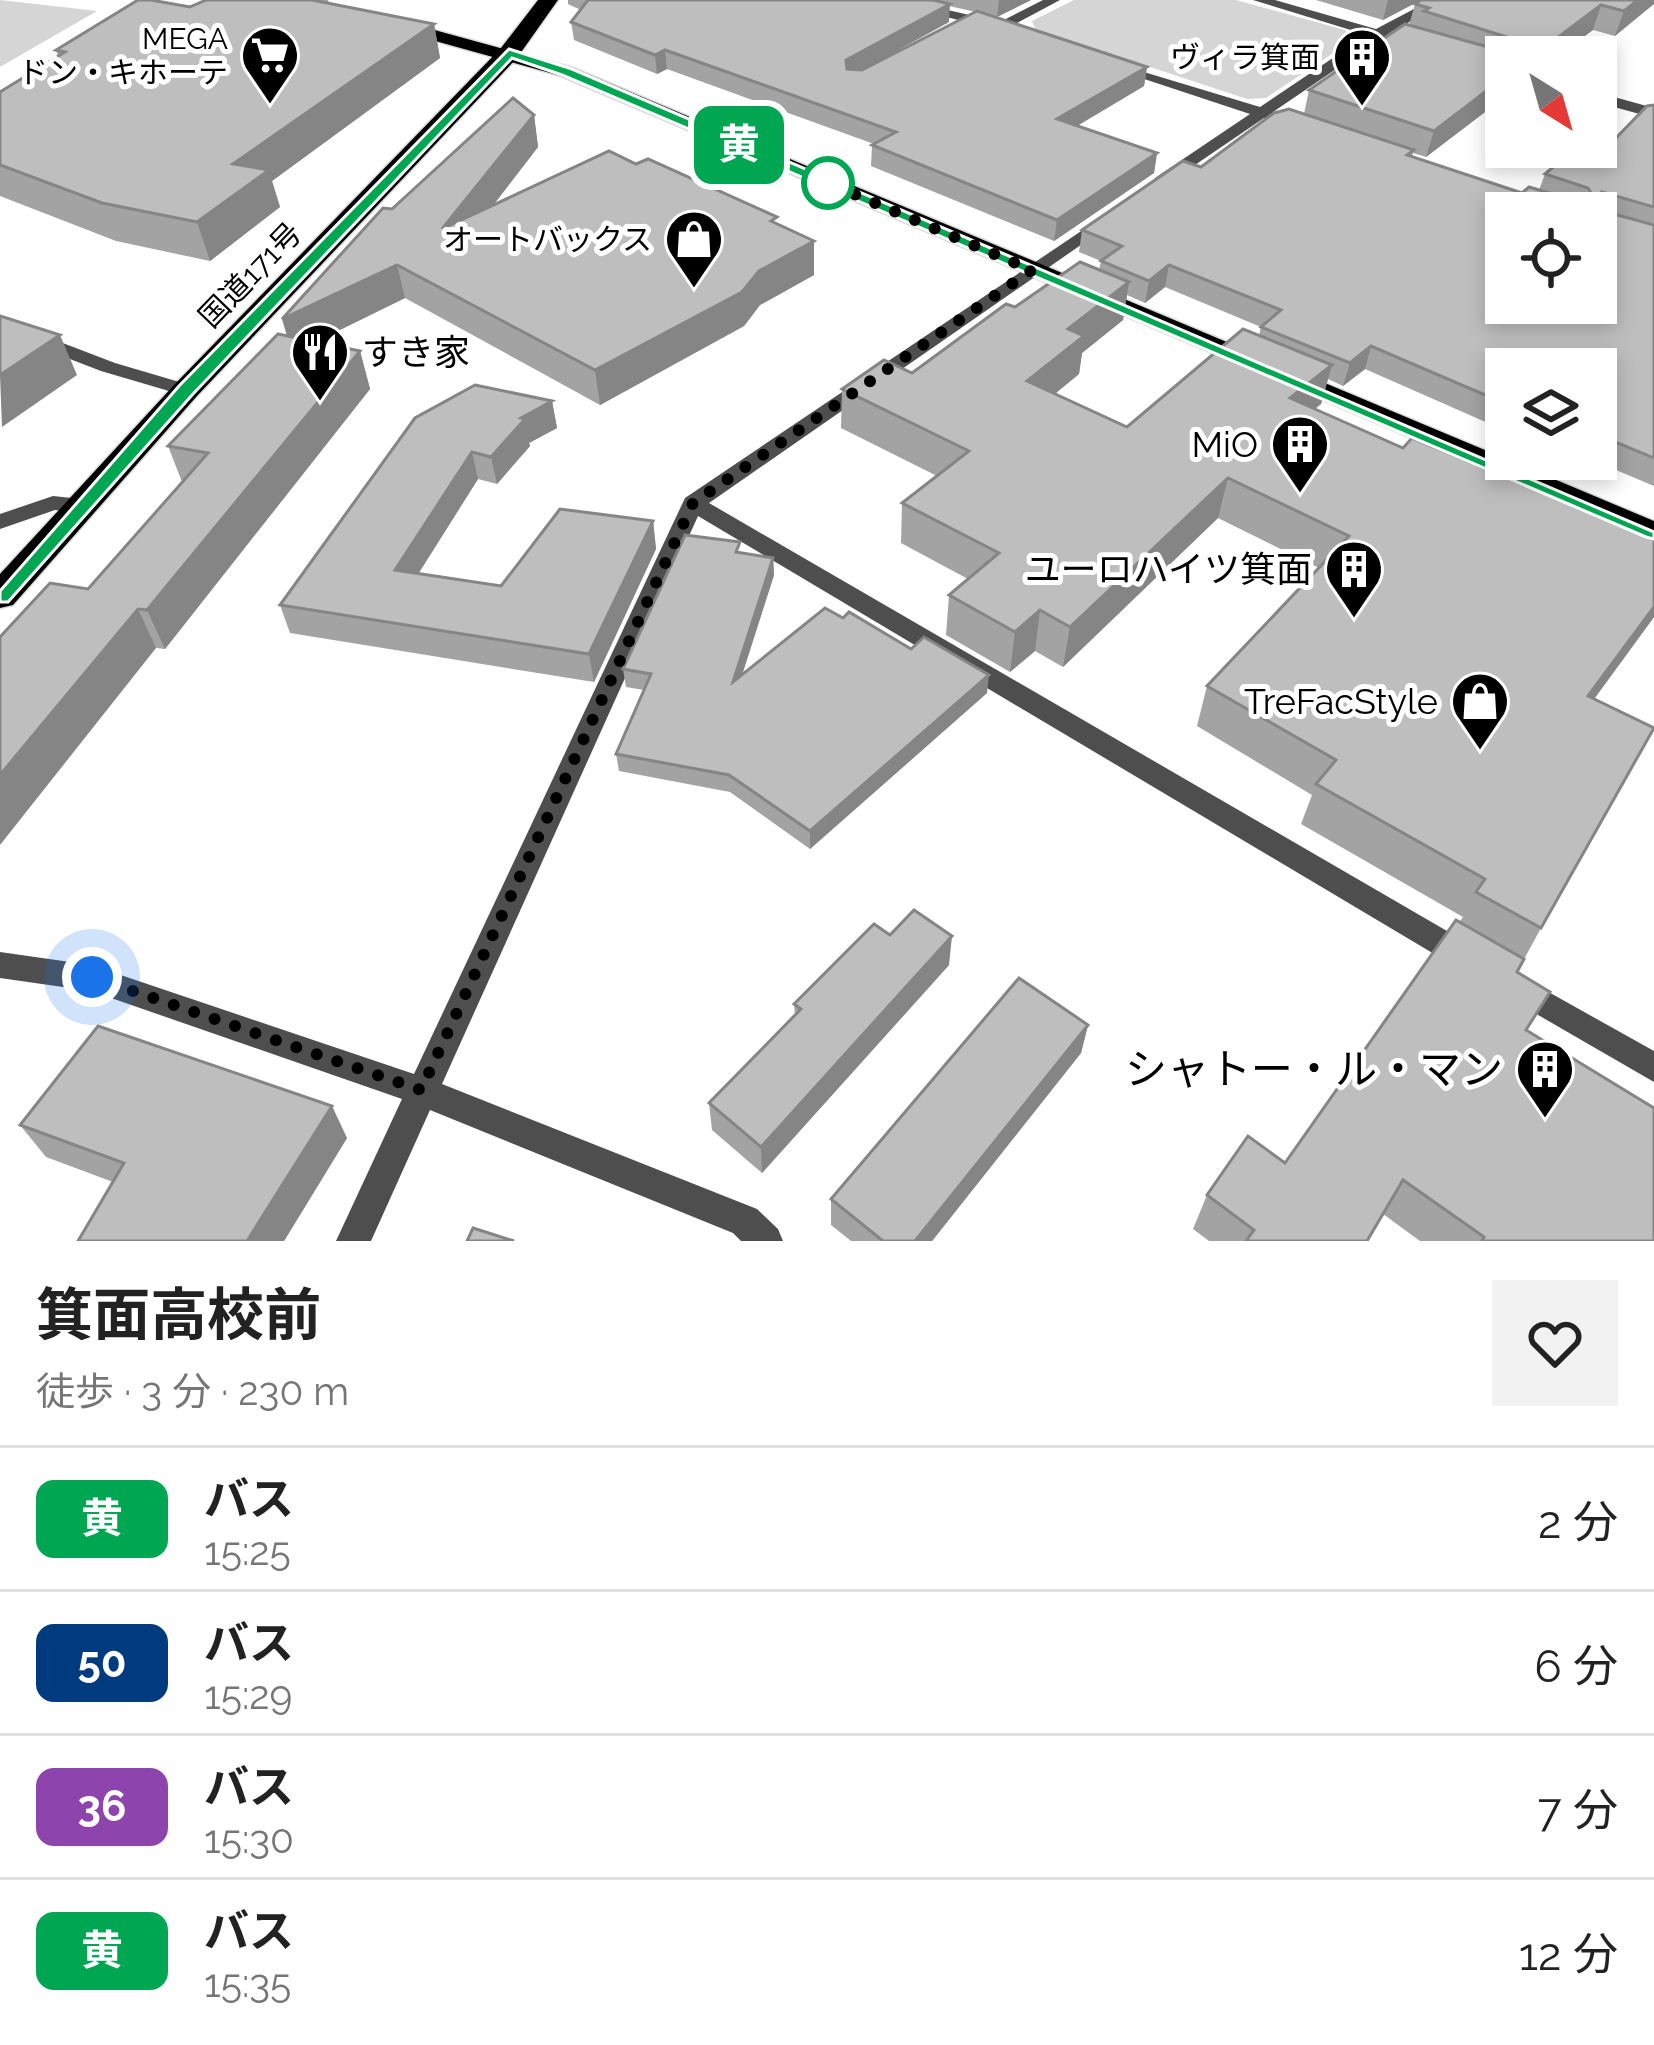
<!DOCTYPE html>
<html lang="ja">
<meta charset="utf-8">
<style>
body{margin:0;font-family:Raleway,"Noto Sans JP",sans-serif;background:#f2f2f2;color:#222;height:100vh;display:flex;flex-direction:column;font-size:45px;white-space:nowrap}
*{box-sizing:border-box;margin:0}
p{font-size:39px;color:#767676}
.icon{flex:none;width:66px;height:66px;fill:none;stroke:currentColor;stroke-width:2;stroke-linecap:round;stroke-linejoin:round}
.map{position:relative;height:1241px;overflow:hidden}
.panel{display:flex;flex-direction:column;background:#fff;flex:1}
.panel>*{flex:none}
.badge{padding:0 24px;border-radius:18px;font-size:42px;line-height:78px}
.needle{width:78px;rotate:143deg}
.fabs{position:absolute;left:1485px;top:36px;display:grid;gap:24px}
.fabs a{display:grid;place-items:center;width:132px;height:132px;border-radius:0px;background:#fff;box-shadow:0 6px 18px #0003;font-size:60px}
.you{position:absolute;width:60px;height:60px;margin:-30px;border:9px solid #fff;border-radius:50%;background:#1a73e8;box-shadow:0 0 0 18px #1a73e833}
.map>.badge{position:absolute;translate:-50% -50%;box-shadow:0 0 0 6px #fff}
.round{display:grid;place-items:center;flex:none;width:126px;height:126px;border-radius:0px;background:#f2f2f2}
.headline{display:flex;align-items:center;justify-content:space-between;height:204px;padding:0 36px}
h1{font-size:57px;font-weight:700;line-height:90px}
ul{padding:0;list-style:none}
li{display:flex;align-items:center;gap:36px;height:144px;padding:0 36px;border-top:3px solid #e0e0e0}
li div{flex:1}
li b{display:block;font-size:45px}
li em{font-style:normal}
li .badge{min-width:132px;font-weight:700;text-align:center}
.map>svg:first-child{display:block}
.green{fill:#d5d5d5}
.lines{fill:none;stroke-linecap:round;stroke-linejoin:round}
.primary-casing{stroke:#dbdbdb;stroke-width:3}
.highway-casing{stroke:#dbdbdb;stroke-width:3}
.street{fill:#4e4e4e;fill-rule:evenodd}
.primary{fill:#000;fill-rule:evenodd}
.highway{fill:#000;fill-rule:evenodd}
.wall{fill:#a3a3a3;fill-rule:evenodd}
.shaded-wall{fill:#858585}
.building{fill:#bebebe;stroke:#858585;stroke-width:3;fill-rule:evenodd}
.line{fill:#00a651;stroke:#fff;stroke-width:3}
.walk{stroke:#000;stroke-width:12;stroke-dasharray:0 21.6}
.stop-dot{fill:#fff;stroke:#00a651;stroke-width:6}
.labels{text-anchor:middle;dominant-baseline:central;stroke-width:10;stroke-linejoin:round;paint-order:stroke}
.far-poi-label{font-size:30px;fill:#000;stroke:#fff;text-anchor:end}
.far-street-label{font-size:30px;fill:#000;stroke:#fff}
.poi-label{font-size:36px;fill:#000;stroke:#fff;text-anchor:end}
.near-poi-label{font-size:42px;fill:#000;stroke:#fff;text-anchor:end}
</style>
<div class="map">
<svg width="1654" height="1241" viewBox="0 0 1654 1241">
<rect width="100%" height="100%" fill="#fff"/>
<!-- green -->
<g class="green">
<polygon points="0,0 97,11 0,67"/>
<polygon points="1074,0 1236,0 1345,30 1353,40 1266,98 1247,99 1035,29 1032,21"/>
</g>
<g class="lines">
<!-- primary casing -->
<g class="primary-casing">
<polygon id="primary" points="398,20 573,68 1654,521 1654,541 561,76 392,29 389,25"/>
</g>
<!-- highway casing -->
<g class="highway-casing">
<polygon id="highway" points="538,0 558,0 517,58 197,396 13,605 0,608 0,574 175,384 501,48"/>
</g>
<!-- street -->
<g class="street">
<polygon points="879,0 904,0 1000,22 1043,0 1060,0 1002,31"/>
<polygon points="1253,0 1275,0 1376,29 1431,0 1448,0 1390,33 1395,37 1393,40 1380,39 1273,112 1273,118 1264,118 1167,184 1155,184 1155,178 1250,114 1114,69 1114,63 1260,107 1367,35"/>
<polygon points="1596,92 1654,108 1654,118 1596,102"/>
<polygon points="1108,213 1114,214 1114,222 709,503 1478,949 1482,958 1478,967 1467,971 1456,967 698,516 442,1084 757,1209 778,1229 783,1241 741,1241 733,1233 430,1110 371,1241 336,1241 402,1099 91,991 0,978 0,952 91,965 414,1074 685,498"/>
<polygon points="0,319 115,363 193,386 196,390 186,396 101,371 0,332"/>
<polygon points="53,496 81,499 92,506 81,513 55,510 0,529 0,514"/>
<polygon points="1518,975 1654,1051 1654,1082 1507,997 1503,988 1507,979"/>
</g>
<!-- primary -->
<use href="#primary" class="primary"/>
<!-- highway -->
<use href="#highway" class="highway"/>
</g>
<!-- wall -->
<g class="wall">
<polygon points="206,0 328,0 329,3 434,24 440,58 272,181 280,207 210,261 116,241 0,196 0,92 58,56 56,50"/>
<path d="M568,0H1031L997,17L983,14L1147,67L1144,86L1077,126L1157,153L1154,173L1054,241L871,166L872,145L874,144L667,69L657,74L574,40L571,22L581,10L568,4ZM949,6L976,12L862,70L949,22Z"/>
<path d="M1316,0H1654L1615,36L1593,30L1506,57V96L1426,157L1413,153L1412,157L1522,193L1539,190L1545,174L1616,138L1654,105V486L1590,459H1596V369H1506V431L1365,369L1343,386L1328,379L1321,404L1315,409L1654,617L1594,699L1541,928L1517,972L1526,1030L1654,1241H1420L1383,1214L1367,1241H1209L1193,1229L1207,1195L1285,1163L1463,917L1301,824L1312,795L1197,726L1207,686L1319,568L1218,518L1063,667L1035,651L1010,672L946,635L949,595L968,579L901,543L902,503L937,476L841,428L842,389L912,373L1015,307L1099,270L1101,261L1079,252L1082,230L1304,114L1309,90L1409,25L1415,4L1417,2L1383,20ZM1165,287L1261,327L1259,335L1127,427L1055,394L1079,374L1082,353L1123,320L1127,295L1145,303Z"/>
<polygon points="534,115 538,147 493,205 636,164 777,224 814,275 760,305 744,326 600,405 405,298 316,342 360,351 370,389 165,649 156,648 88,589 182,482 168,446 287,336 392,209"/>
<polygon points="552,401 557,428 529,443 530,446 497,484 478,479 418,574 501,586 653,521 656,549 594,682 290,633 280,605 415,418"/>
<polygon points="741,553 773,558 774,575 742,675 987,693 810,849 730,792 619,771 616,754 644,690 626,687 623,669"/>
<polygon points="890,935 949,965 762,1173 712,1130 709,1103 795,1015 794,1004"/>
<polygon points="1088,1025 1081,1053 932,1241 851,1241 831,1225 831,1199"/>
<polygon points="20,1125 347,1138 284,1241 78,1241 113,1182 46,1157"/>
</g>
<!-- shaded-wall -->
<g class="shaded-wall">
<polygon points="999,0 1031,0 997,17"/>
<polygon points="1388,0 1421,0 1383,20"/>
<polygon points="1638,0 1654,0 1654,4 1615,36 1624,11"/>
<polygon points="950,4 949,22 845,79 846,60"/>
<polygon points="1601,5 1593,30 1557,57 1532,57"/>
<polygon points="434,24 440,58 272,181 280,207 210,261 197,222 233,164"/>
<polygon points="665,50 667,69 657,74 655,55"/>
<polygon points="1147,67 1144,86 1055,139 1057,119"/>
<polygon points="1506,76 1506,96 1426,157 1434,131"/>
<polygon points="534,115 538,147 449,263 442,229"/>
<polygon points="1157,153 1154,173 1054,241 1057,220"/>
<polygon points="814,241 814,275 760,305 744,326 600,405 595,370 759,271"/>
<polygon points="397,265 405,298 292,353 282,319"/>
<polygon points="1169,265 1165,287 1145,303 1149,281"/>
<polygon points="1129,282 1123,320 1082,353 1079,374 1022,420 1027,381 1068,329"/>
<polygon points="60,335 77,375 2,427 0,375"/>
<polygon points="1371,346 1365,369 1343,386 1350,363"/>
<polygon points="360,351 370,389 165,649 147,610"/>
<polygon points="1332,365 1321,404 1279,437 1290,398"/>
<polygon points="552,401 557,428 529,443 530,446 497,484 491,457 521,418"/>
<polygon points="472,452 478,479 403,598 395,570"/>
<polygon points="1228,478 1218,518 1063,667 1070,627"/>
<polygon points="653,521 656,549 594,682 589,654"/>
<polygon points="773,558 774,575 734,700 733,682"/>
<polygon points="1654,607 1654,617 1567,736 1588,696"/>
<polygon points="138,609 156,648 0,845 0,775"/>
<polygon points="1040,610 1035,651 1010,672 1015,632"/>
<polygon points="989,675 987,693 810,849 810,831"/>
<polygon points="952,936 949,965 762,1173 761,1147"/>
<polygon points="1088,1025 1081,1053 932,1241 915,1241"/>
<polygon points="332,1106 347,1138 284,1241 247,1241"/>
</g>
<!-- building -->
<g class="building">
<polygon points="138,0 151,0 190,7 206,0 312,0 434,24 233,164 269,170 197,222 102,203 0,165 0,92 65,52 56,50"/>
<polygon points="588,0 933,0 950,4 846,60 847,69 862,70 977,11 1147,67 1057,119 1157,153 1057,220 872,145 896,132 665,50 655,55 571,22"/>
<polygon points="1421,0 1638,0 1624,11 1601,5 1532,57 1506,57 1506,76 1434,131 1309,90 1405,24 1513,54 1519,41 1424,11 1429,8 1415,4"/>
<polygon points="513,98 534,115 442,229 609,151 636,164 648,159 777,217 771,221 814,241 759,271 742,292 595,370 397,265 282,319 383,208 392,209"/>
<path d="M1654,105V207L1602,192L1603,211L1654,225V458L1596,434V369H1506V404L1371,346L1350,363L1261,327L1281,310L1169,265L1149,281L1101,261L1122,246L1082,230L1183,161L1201,167L1274,113L1289,109L1414,150L1407,155L1522,193L1529,187L1559,196H1586L1591,193L1588,188L1545,174L1576,147H1596V136L1616,138L1647,106ZM1506,213H1596V303H1506Z"/>
<polygon points="1080,262 1129,282 1068,329 1084,336 1027,381 1127,427 1243,329 1332,365 1290,398 1403,448 1412,438 1654,539 1654,607 1588,696 1654,728 1541,928 1476,892 1485,879 1316,784 1336,760 1207,686 1349,536 1228,478 1070,627 1040,610 1015,632 949,595 999,553 902,503 969,451 842,389 884,360 912,373 1006,304 1015,307"/>
<polygon points="0,316 60,335 0,375"/>
<polygon points="278,334 360,351 147,610 138,609 0,775 0,637 50,583 88,589 208,453 168,446"/>
<polygon points="475,385 552,401 521,418 525,419 491,457 472,452 395,570 501,586 560,509 653,521 589,654 280,605 415,418"/>
<polygon points="685,535 740,542 736,552 773,558 733,682 825,608 843,618 849,612 911,649 924,637 989,675 810,831 729,775 616,754 651,674 623,669"/>
<polygon points="914,910 952,936 761,1147 709,1103 801,1009 794,1004 874,924 890,935"/>
<polygon points="1456,920 1524,959 1517,972 1550,992 1526,1030 1654,1108 1654,1241 1482,1241 1484,1237 1403,1180 1367,1241 1246,1241 1254,1230 1207,1195 1248,1136 1285,1163"/>
<polygon points="1019,978 1088,1025 915,1241 883,1241 831,1199"/>
<polygon points="98,1026 332,1106 247,1241 78,1241 124,1163 20,1125"/>
<polygon points="473,1228 514,1241 467,1241"/>
</g>
<!-- line -->
<polygon class="line" points="509,49 572,69 1654,532 1654,539 1646,537 562,75 512,58 193,394 8,602 0,602 0,591 179,386"/>
<g class="lines">
<!-- walk -->
<polyline class="walk" points="92,977 421,1090 693,503 1032,270 828,183"/>
</g>
<!-- icons -->
<defs>
<g id="supermarket-pin" transform="scale(3)"><path d="M0 17L-7.5 6A9.5 9.5 0 1 1 7.5 6Z" fill="#000" stroke="#fff"/><path d="M-6-5.5h2.5l.6 2H6L4.5 2H-2.5L-4.4-4H-6ZM-1.5 3.2a1.3 1.3 0 1 0 .1 0ZM3 3.2a1.3 1.3 0 1 0 .1 0Z" fill="#fff"/></g>
<g id="building-pin" transform="scale(3)"><path d="M0 17L-7.5 6A9.5 9.5 0 1 1 7.5 6Z" fill="#000" stroke="#fff"/><path d="M-4-6H4V6H1V3H-1V6H-4ZM-2.5-4.3h1.7v1.8h-1.7ZM.8-4.3h1.7v1.8H.8ZM-2.5-1h1.7V.8h-1.7ZM.8-1h1.7V.8H.8Z" fill="#fff"/></g>
<g id="shop-pin" transform="scale(3)"><path d="M0 17L-7.5 6A9.5 9.5 0 1 1 7.5 6Z" fill="#000" stroke="#fff"/><path d="M-5-2.5h2.3a2.7 3.5 0 0 1 5.4 0H5L5.5 6h-11ZM-1.5-2.5h3a1.5 2.3 0 0 0-3 0Z" fill="#fff"/></g>
<g id="restaurant-pin" transform="scale(3)"><path d="M0 17L-7.5 6A9.5 9.5 0 1 1 7.5 6Z" fill="#000" stroke="#fff"/><path d="M-5-6h1v4h1v-4h1v4h1v-4h1v5L-1.5 .5V6h-2V.5L-5-1ZM5-6V6H3V1.5H1.5Q1.5-4 5-6Z" fill="#fff"/></g>
</defs>
<g fill-rule="evenodd">
<use href="#supermarket-pin" x="270" y="55"/>
<use href="#building-pin" x="1362" y="57"/>
<use href="#shop-pin" x="694" y="239"/>
<use href="#restaurant-pin" x="320" y="352"/>
<use href="#building-pin" x="1300" y="444"/>
<use href="#building-pin" x="1354" y="569"/>
<use href="#shop-pin" x="1480" y="701"/>
<use href="#building-pin" x="1545" y="1069"/>
</g>
<!-- markers -->
<circle class="stop-dot" cx="828" cy="183" r="24"/>
<g class="labels">
<!-- far-poi labels -->
<g class="far-poi-label">
<text x="228" y="38">MEGA<tspan x="228" dy="34">ドン・キホーテ</tspan></text>
<text x="1320" y="57">ヴィラ箕面</text>
<text x="652" y="239">オートバックス</text>
</g>
<!-- far-street labels -->
<g class="far-street-label">
<text transform="translate(250 275) rotate(-46)">国道171号</text>
</g>
<!-- poi labels -->
<g class="poi-label">
<text x="362" y="352" text-anchor="start">すき家</text>
<text x="1258" y="444">MiO</text>
<text x="1312" y="569">ユーロハイツ箕面</text>
<text x="1438" y="701">TreFacStyle</text>
</g>
<!-- near-poi labels -->
<g class="near-poi-label">
<text x="1503" y="1069">シャトー・ル・マン</text>
</g>
</g>
</svg>
<div class="fabs">
<a><svg class="needle" viewBox="-14 -14 28 28"><path d="M0-13l5 13h-10z" fill="#e53935"/><path d="M0 13l5-13h-10z" fill="#767676"/></svg></a>
<a><svg class="icon" aria-label="locate" viewBox="0 0 24 24"><circle cx="12" cy="12" r="6"/><path d="M12 2v4M12 18v4M2 12h4M18 12h4"/></svg></a>
<a><svg class="icon" aria-label="layers" viewBox="0 0 24 24"><path d="M12 4l9 5-9 5-9-5zM3 14l9 5 9-5"/></svg></a>
</div>
<div class="you" style="left:92px;top:977px"></div>
<b class="badge" style="left:739px;top:145px;background:#00a651;color:#fff">黄</b>
</div>
<section class="panel">
<div class="headline"><div><h1>箕面高校前</h1><p>徒歩 · 3 分 · 230 m</p></div><a class="round"><svg class="icon" aria-label="heart" viewBox="0 0 24 24"><path d="M12 20l-8-8c-3-5 5-10 8-4 3-6 11-1 8 4z"/></svg></a></div>
<ul>
<li><span class="badge" style="background:#00a651;color:#fff">黄</span><div><b>バス</b><p>15:25</p></div><em>2 分</em></li>
<li><span class="badge" style="background:#003b80;color:#fff">50</span><div><b>バス</b><p>15:29</p></div><em>6 分</em></li>
<li><span class="badge" style="background:#8e44ad;color:#fff">36</span><div><b>バス</b><p>15:30</p></div><em>7 分</em></li>
<li><span class="badge" style="background:#00a651;color:#fff">黄</span><div><b>バス</b><p>15:35</p></div><em>12 分</em></li>
</ul>
</section>
